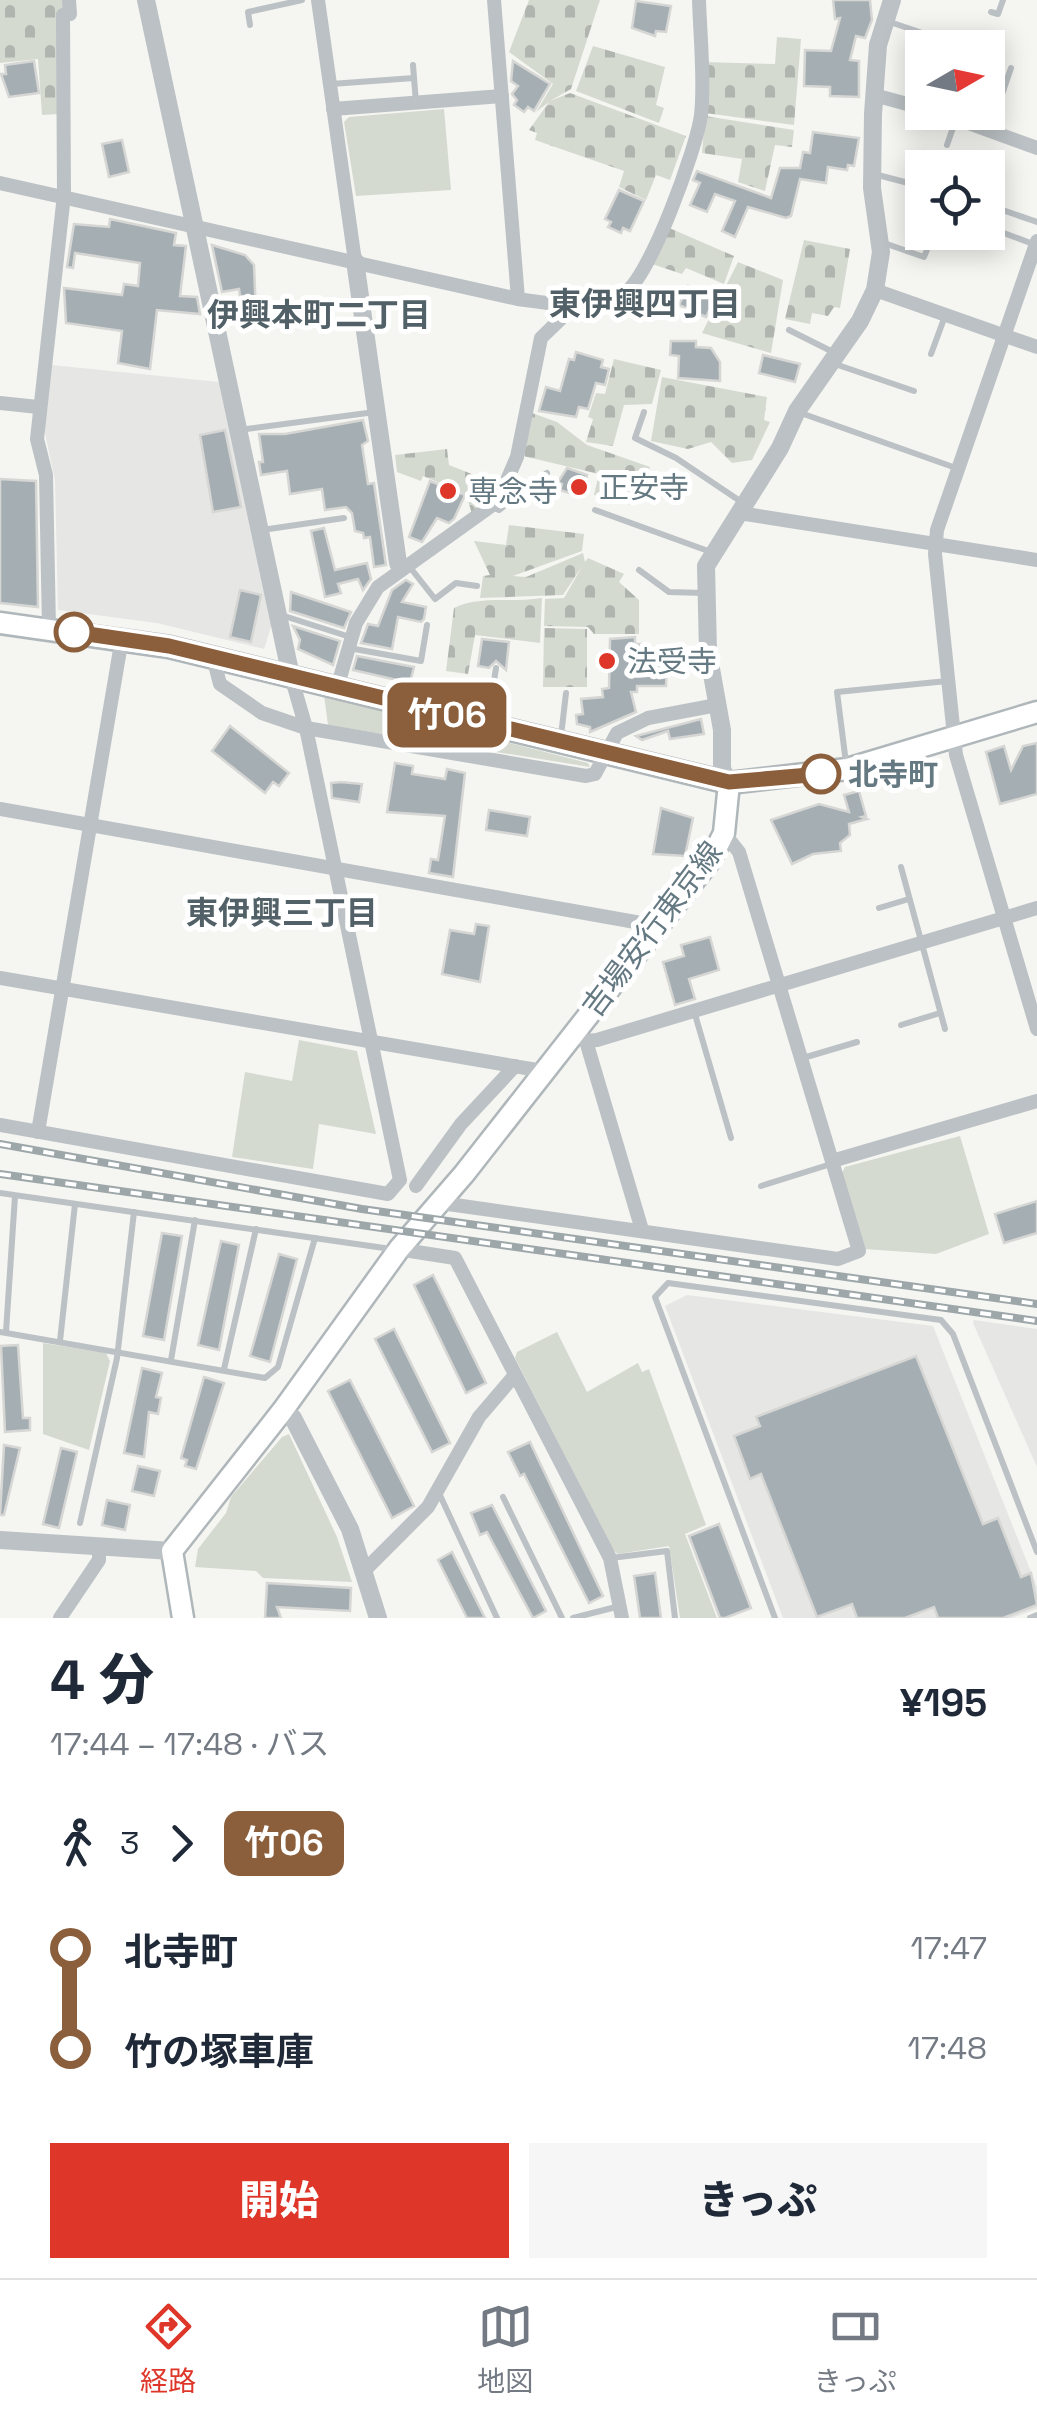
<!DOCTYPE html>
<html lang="ja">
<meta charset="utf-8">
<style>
body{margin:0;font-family:"Space Grotesk","Noto Sans JP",sans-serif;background:#f6f6f7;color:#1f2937;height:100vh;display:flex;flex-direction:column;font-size:38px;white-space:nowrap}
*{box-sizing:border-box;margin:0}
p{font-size:32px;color:#747a83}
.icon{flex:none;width:55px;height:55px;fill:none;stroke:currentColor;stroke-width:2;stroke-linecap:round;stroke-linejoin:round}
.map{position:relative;height:1618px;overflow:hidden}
.panel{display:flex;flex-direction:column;background:#fff;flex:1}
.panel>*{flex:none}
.badge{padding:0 20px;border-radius:15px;font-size:35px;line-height:65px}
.needle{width:65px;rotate:81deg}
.controls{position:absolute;left:905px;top:30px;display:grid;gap:20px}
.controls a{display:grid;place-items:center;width:100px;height:100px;border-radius:0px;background:#fff;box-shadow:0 5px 25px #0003;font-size:50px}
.map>.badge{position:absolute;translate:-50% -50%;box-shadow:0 0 0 5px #fff}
.legs{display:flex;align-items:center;gap:15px;height:110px;padding:0 50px;font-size:32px}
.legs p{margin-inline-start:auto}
.summary{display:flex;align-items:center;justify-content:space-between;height:170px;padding:0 50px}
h1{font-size:55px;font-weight:800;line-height:75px}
.cta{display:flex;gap:20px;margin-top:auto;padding:20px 50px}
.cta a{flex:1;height:115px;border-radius:0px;background:#de3628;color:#fff;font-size:40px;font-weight:800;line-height:115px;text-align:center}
.cta a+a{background:#f6f6f7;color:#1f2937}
ul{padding:0 50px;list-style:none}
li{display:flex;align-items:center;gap:35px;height:100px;font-size:38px}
li i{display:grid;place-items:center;width:15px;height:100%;margin:0 12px;background:currentColor}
li i::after{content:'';width:25px;height:25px;margin:-12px;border:8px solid;border-radius:50%;background:#fff}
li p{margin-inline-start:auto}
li:first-child i{background:linear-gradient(#0000 50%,currentColor 0)}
li:last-child i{background:linear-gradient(currentColor 50%,#0000 0)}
.dock{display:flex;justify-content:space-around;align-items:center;height:140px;border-top:2px solid #e0e1e3;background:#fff;font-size:28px;color:#747a83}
.dock a{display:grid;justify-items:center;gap:5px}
.dock .selected{color:#de3628}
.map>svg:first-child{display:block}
.built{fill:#e6e6e5}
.green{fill:#d5dad1}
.cemetery{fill:url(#cemetery-stones)}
.building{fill:#a5afb3;stroke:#d6d6d4;stroke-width:2.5}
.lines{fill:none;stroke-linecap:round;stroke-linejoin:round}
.secondary-casing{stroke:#b0b7ba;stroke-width:25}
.service{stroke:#bbc1c4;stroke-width:6}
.minor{stroke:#bbc1c4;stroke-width:14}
.tertiary{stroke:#bbc1c4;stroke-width:18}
.secondary{stroke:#fff;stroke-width:20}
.rail-casing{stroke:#9da6a9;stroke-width:8}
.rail{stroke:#fff;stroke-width:4;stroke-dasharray:11;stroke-linecap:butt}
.line-1-casing{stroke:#fff;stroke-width:22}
.line-1{stroke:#8b5e3c;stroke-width:15}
.poi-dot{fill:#de3628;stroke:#fff;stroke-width:4}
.stop-1-dot{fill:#fff;stroke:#8b5e3c;stroke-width:5}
.labels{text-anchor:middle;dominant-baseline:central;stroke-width:10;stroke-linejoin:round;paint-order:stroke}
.poi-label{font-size:30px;fill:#657982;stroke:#fff;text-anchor:start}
.stop-label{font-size:30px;font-weight:bold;fill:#657982;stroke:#fff;text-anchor:start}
.street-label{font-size:30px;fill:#657982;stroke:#fff}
.neighbourhood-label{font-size:32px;font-weight:bold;fill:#526167;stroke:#fff}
</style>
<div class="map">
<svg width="1037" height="1618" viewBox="0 0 1037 1618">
<defs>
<pattern id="cemetery-stones" width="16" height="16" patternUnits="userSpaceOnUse" patternTransform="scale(2.5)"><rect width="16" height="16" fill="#d5dad1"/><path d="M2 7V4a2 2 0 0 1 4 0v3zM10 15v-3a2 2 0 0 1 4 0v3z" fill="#b0b6af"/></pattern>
</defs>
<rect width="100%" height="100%" fill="#f5f5f1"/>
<!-- built -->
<g class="built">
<polygon points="52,365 219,382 272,624 264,649 157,623 58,610 55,480 44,429"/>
<polygon points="687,1295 933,1326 1037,1587 1037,1609 1012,1618 783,1618 665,1306"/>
<polygon points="974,1320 1037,1329 1037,1467 973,1323"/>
</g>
<!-- green -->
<g class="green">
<polygon points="444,109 451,190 356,196 344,122 349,117"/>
<polygon points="324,695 588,763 590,767 328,725"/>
<polygon points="299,1040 357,1051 376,1134 319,1124 313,1169 232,1157 245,1072 292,1081"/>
<polygon points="960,1136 989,1234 936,1254 864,1249 841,1175 845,1167"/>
<polygon points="557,1332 587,1392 638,1363 642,1372 649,1369 706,1525 685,1534 717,1618 680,1618 669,1546 618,1554 613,1550 515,1358 517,1352"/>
<polygon points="43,1343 106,1353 110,1361 89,1450 43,1434"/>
<polygon points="289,1434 337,1537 352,1582 263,1578 256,1571 195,1567 198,1549 226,1513 231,1497 282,1437"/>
</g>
<!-- cemetery -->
<g class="cemetery">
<polygon points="0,0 64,0 59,114 42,115 38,59 0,63"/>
<polygon points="529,0 600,0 571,89 550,101 570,93 686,136 670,180 656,175 646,200 619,187 624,171 535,140 537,133 529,130 549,102 536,112 553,84 509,52"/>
<polygon points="777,37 801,39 794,125 705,113 703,62 775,64"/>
<polygon points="593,46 665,67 656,105 664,108 659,123 576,91"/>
<polygon points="705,116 794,130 792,147 775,145 765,191 738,182 742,159 702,153"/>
<polygon points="667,227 734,256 724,284 686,268 682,274 652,264"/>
<polygon points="804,240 850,249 840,308 834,307 828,316 812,313 810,324 785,319"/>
<polygon points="738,262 783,280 771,353 702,333"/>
<polygon points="614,359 661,370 652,404 624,405 613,446 586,442 593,419 588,417 596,393 605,394"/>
<polygon points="662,377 767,397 764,420 770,422 752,460 732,463 711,442 688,449 651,441"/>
<polygon points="532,413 557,422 587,445 650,467 631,505 594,495 599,474 523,456"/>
<polygon points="447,449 449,465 497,484 491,500 472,514 466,494 423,476 421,481 397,472 395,455"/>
<polygon points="509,525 584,534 582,551 513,576 526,577 583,553 585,562 588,558 624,574 619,582 639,600 639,634 594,634 588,627 544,626 545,599 564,598 583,565 563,595 480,598 483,576 490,575 474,541 506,545"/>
<path d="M542,598L540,643L475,635L468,674L446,671L454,608C479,595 513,603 542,598Z"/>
<polygon points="544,628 587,629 587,687 543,687"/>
</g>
<!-- building -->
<g class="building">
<polygon points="833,0 870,0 872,20 865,38 856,36 850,60 859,61 859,97 830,96 830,87 804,86 805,50 831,51 840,18 835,19"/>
<polygon points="636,1 671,6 666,32 656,31 655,36 632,28"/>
<polygon points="34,61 39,93 9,97 1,74 6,74 5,65"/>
<polygon points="513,61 550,84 534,111 528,107 524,112 514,105 517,100 512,94 518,86 511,81"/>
<polygon points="813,132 859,138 854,166 848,165 847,170 828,167 826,183 800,179 791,216 786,218 748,207 735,237 722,231 735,201 715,194 707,212 690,205 700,183 693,180 697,171 771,198 780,168 800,168 803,152 810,153"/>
<polygon points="122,140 129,172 109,177 102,144"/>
<polygon points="619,190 644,201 630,231 623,228 621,233 608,227 611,222 605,219"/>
<polygon points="110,219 176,233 174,245 186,246 180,296 197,297 200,314 157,310 150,369 118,363 122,331 66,323 64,288 122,295 124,284 138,286 140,263 75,253 73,268 67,267 74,224 109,227"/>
<polygon points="212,245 245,255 254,265 256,315 243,317 239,289 222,292"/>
<polygon points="688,286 715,298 706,317 679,305"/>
<polygon points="671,341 696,341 696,347 711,348 720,362 720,381 678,378 679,356 670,355"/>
<polygon points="576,352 603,360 601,367 609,369 605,385 596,383 588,409 579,407 576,417 539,411 546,387 560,391 569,359 574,360"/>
<polygon points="763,355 800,364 795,382 759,373"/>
<polygon points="363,420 368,441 362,445 368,484 374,483 386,565 374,567 370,537 364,538 363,533 355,531 352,513 346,507 325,510 322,489 290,494 287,471 261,475 259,462 263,462 259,434 285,434"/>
<polygon points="225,430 241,507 213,512 200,435"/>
<polygon points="567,468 587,475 581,497 560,490 562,484 558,482"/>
<polygon points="0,479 36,481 38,607 0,603"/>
<polygon points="430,481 465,495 454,519 449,523 437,518 422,542 409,537"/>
<polygon points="324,528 335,570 367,563 371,579 363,590 358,579 338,584 341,593 325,597 311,531"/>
<polygon points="406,580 413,584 402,602 426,607 424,619 421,622 398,617 392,649 361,643 368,624 378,626 392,590"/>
<polygon points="240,590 261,595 251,642 230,637"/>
<polygon points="291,592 351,612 344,628 290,611"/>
<polygon points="293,626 340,641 333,665 298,649 300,640"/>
<polygon points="635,637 635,644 647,644 650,658 667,662 666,686 637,686 637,692 631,692 636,712 590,732 590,727 577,724 576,715 583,714 581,699 603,697 602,689 609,688 610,639"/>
<polygon points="482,639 509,642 506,670 496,661 489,668 478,666"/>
<polygon points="357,656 414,667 410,683 353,670"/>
<polygon points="701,719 704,734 670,739 668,731 642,740 636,736"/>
<polygon points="230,726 289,773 279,786 273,782 265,793 212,751"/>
<polygon points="1037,743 1037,794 1000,804 986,752 1004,746 1011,770 1023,746"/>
<polygon points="395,763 413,766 412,774 445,779 447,769 465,773 453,877 429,873 431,859 438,860 445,816 387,812"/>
<polygon points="341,782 362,784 359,802 332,798 331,783"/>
<polygon points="859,791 866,816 862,817 867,819 849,824 850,835 840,843 841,851 813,854 792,864 771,820 819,804 849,812 844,795"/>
<polygon points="661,808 693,818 685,856 653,854"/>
<polygon points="489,810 530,817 527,836 486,830"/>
<polygon points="476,924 489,926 480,982 442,974 450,930 474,934"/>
<polygon points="710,937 719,970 689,979 695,999 675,1005 663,962 684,956 681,945"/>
<polygon points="1037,1201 1037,1233 1004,1243 995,1214"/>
<polygon points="162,1233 182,1236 164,1340 143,1336"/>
<polygon points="221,1241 239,1245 219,1350 198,1345"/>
<polygon points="279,1254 297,1259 270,1362 250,1356"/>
<polygon points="433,1275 486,1383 466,1393 414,1285"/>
<polygon points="394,1329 450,1443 432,1452 375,1339"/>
<polygon points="18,1345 23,1418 30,1418 30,1430 5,1432 1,1346"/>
<polygon points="916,1356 983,1524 998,1518 1021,1577 1031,1573 1037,1605 1003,1618 938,1618 934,1607 905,1618 857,1618 852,1604 817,1617 761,1474 750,1479 734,1436 760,1426 756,1417"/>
<polygon points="142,1368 162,1373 156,1397 161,1398 158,1414 149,1412 144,1457 124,1453"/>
<polygon points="204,1377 224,1383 196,1469 185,1466 187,1460 181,1458"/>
<polygon points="350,1380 414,1506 392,1518 328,1391"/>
<polygon points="530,1442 603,1596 589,1603 524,1474 520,1476 508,1452"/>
<polygon points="4,1445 20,1448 4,1515 0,1515"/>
<polygon points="61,1448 77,1452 59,1528 43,1524"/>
<polygon points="138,1466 160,1471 154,1496 132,1491"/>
<polygon points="107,1500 130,1505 125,1530 102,1525"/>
<polygon points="492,1505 546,1611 533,1618 487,1532 480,1535 471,1513"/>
<polygon points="719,1524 751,1608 725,1618 720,1618 689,1536"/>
<polygon points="452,1552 485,1618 467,1618 438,1560"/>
<polygon points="655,1573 661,1618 640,1618 634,1576"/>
<polygon points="267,1583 351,1588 350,1611 277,1607 281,1618 265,1618"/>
</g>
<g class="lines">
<!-- secondary casing -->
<g class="secondary-casing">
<g id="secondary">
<polyline points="0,623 169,647 729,783 847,769 1037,712"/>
<polyline points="183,1618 172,1551 283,1410 399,1249 464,1174 711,859 724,833 729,783"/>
</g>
</g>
<!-- service -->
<g class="service">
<polyline points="991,12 998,14 1003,0"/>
<polyline points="890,22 966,48"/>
<polyline points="250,25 248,12 302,0"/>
<polyline points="413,65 416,103"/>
<polyline points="331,84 414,78"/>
<polyline points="990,129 1011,68"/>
<polyline points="947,145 956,119"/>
<polyline points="874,174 916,185"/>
<polyline points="988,205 1037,222"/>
<polyline points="988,227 1033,244"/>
<polyline points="884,243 924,257 934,232"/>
<polyline points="789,330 835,353"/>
<polyline points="931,354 945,316"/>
<polyline points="835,364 914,391"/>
<polyline points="644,412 635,438 676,458 743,503"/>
<polyline points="798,412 956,468"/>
<polyline points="239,430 375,412"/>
<polyline points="493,507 499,510 547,473"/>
<polyline points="595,510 711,552"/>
<polyline points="262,530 344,518"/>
<polyline points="409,566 435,599 456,583 477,586"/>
<polyline points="639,570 669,592 704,593"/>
<polyline points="281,615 350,637"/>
<polyline points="349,648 421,661 427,625"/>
<polyline points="488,719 496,668"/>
<polyline points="561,736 566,693"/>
<polyline points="846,763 837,692 947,681"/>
<polyline points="901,867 945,1029"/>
<polyline points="879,908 909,899"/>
<polyline points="694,1011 731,1138"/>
<polyline points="901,1025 940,1013"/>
<polyline points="803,1058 857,1042"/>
<polyline points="761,1186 831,1164"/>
<polyline points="0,1193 391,1249"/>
<polyline points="0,1332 265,1378 278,1367 315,1238"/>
<polyline points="6,1332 15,1196"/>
<polyline points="60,1341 75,1204"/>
<polyline points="171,1360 195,1220"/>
<polyline points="224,1369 256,1229"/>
<polyline points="438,1491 497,1618"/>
<polyline points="503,1497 562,1618"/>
<polyline points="80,1523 117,1358 134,1212"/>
<polyline points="611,1558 667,1551 675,1618"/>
<polyline points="573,1618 620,1606"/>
<polyline points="775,1618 655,1297 668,1283 941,1320 953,1334 1037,1552"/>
<polyline points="1030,1618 1037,1615"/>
</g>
<!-- minor -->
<g class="minor">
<polyline points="318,0 355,261"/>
<polyline points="494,0 518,299"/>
<polyline points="874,95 922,108"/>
<polyline points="333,109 502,96"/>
<polyline points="938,112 1037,148"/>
<path d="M0,183L518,299C553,304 589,311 623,294C649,281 697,147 701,115C705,82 700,34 699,0"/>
<polyline points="1037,241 937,530 935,554 956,755 1037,1029"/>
<polyline points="875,290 1037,347"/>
<polyline points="0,403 38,407"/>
<polyline points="739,513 1037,560"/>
<polyline points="49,628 46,475 37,439 64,195 63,15 70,14 69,0"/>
<polyline points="213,657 220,684 262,713 306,728 586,776 595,774 617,733 648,718 717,705"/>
<polyline points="337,688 356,623 378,587 498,501 517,457 541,338 573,307"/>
<polyline points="0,809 658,926"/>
<polyline points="0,978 543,1071"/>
<polyline points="574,1033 586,1041 597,1040 1037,908"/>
<polyline points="586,1041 642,1230"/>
<polyline points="0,1125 388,1194 400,1180 306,728 291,676"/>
<polyline points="38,1132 122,638"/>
<polyline points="832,1161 1037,1101"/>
<polyline points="416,1186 461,1124 515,1066"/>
<polyline points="448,1204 838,1259 859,1251 739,852 724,833"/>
<polyline points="410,1251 455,1258 610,1558 622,1618"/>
<polyline points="365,1570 428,1507 479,1417 514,1376"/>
<polyline points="60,1618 99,1560 99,1546"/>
</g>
<!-- tertiary -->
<g class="tertiary">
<polyline points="146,0 291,676"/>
<polyline points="355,261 398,563"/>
<polyline points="729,783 722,769 722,730 708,652 706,566 780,448 797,411 860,321 875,290 881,252 872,188 873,114 878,45 892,0"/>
<polyline points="283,1410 293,1418 350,1529 378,1618"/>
<polyline points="0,1540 172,1551"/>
</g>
<!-- secondary -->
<use href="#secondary" class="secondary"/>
<!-- rail casing -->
<g class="rail-casing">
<g id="rail">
<polyline points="0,1144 362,1209 1037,1304"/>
<polyline points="0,1174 1037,1321"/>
</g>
</g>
<!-- rail -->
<use href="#rail" class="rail"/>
</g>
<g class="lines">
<!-- line-1 casing -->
<g class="line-1-casing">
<polyline id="line-1" points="74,632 169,646 729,782 821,774"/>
</g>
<!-- line-1 -->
<use href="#line-1" class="line-1"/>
</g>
<!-- markers -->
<g class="poi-dot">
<circle cx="579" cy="487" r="10"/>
<circle cx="448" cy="491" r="10"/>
<circle cx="607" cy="661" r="10"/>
</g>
<g class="stop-1-dot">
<circle cx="74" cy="632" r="18"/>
<circle cx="821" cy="774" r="18"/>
</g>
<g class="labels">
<!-- poi labels -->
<g class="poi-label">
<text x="599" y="487">正安寺</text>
<text x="468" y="491">専念寺</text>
<text x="627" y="661">法受寺</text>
</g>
<!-- stop labels -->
<g class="stop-label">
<text x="848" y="774">北寺町</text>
</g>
<!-- street labels -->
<g class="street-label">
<text transform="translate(652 929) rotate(-53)">吉場安行東京線</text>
</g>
<!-- neighbourhood labels -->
<g class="neighbourhood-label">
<text x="645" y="304">東伊興四丁目</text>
<text x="319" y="315">伊興本町二丁目</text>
<text x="282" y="913">東伊興三丁目</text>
</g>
</g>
</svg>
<div class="controls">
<a><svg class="needle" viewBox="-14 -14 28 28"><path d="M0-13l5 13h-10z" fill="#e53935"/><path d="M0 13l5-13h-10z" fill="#747a83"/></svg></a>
<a><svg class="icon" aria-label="locate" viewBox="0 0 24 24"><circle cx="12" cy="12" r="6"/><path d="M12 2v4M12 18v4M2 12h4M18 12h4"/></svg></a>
</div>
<b class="badge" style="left:447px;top:715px;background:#8b5e3c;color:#fff">竹06</b>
</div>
<section class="panel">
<div class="summary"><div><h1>4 分</h1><p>17:44 – 17:48 · バス</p></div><b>¥195</b></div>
<div class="legs"><svg class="icon" aria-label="walk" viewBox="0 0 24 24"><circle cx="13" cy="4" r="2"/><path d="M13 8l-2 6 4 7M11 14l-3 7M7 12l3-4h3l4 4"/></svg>3<svg class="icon" aria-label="forward" viewBox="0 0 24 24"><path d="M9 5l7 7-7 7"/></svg><b class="badge" style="background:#8b5e3c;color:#fff">竹06</b></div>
<ul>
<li><i style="color:#8b5e3c"></i><b>北寺町</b><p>17:47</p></li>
<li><i style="color:#8b5e3c"></i><b>竹の塚車庫</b><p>17:48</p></li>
</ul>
<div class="cta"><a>開始</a><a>きっぷ</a></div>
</section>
<nav class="dock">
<a class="selected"><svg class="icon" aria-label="directions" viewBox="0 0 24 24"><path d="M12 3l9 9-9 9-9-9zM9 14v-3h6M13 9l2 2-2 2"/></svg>経路</a>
<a><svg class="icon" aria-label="map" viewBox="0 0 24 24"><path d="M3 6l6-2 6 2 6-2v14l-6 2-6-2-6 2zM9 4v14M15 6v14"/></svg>地図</a>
<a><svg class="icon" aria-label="tickets" viewBox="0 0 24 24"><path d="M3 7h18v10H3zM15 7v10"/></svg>きっぷ</a>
</nav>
